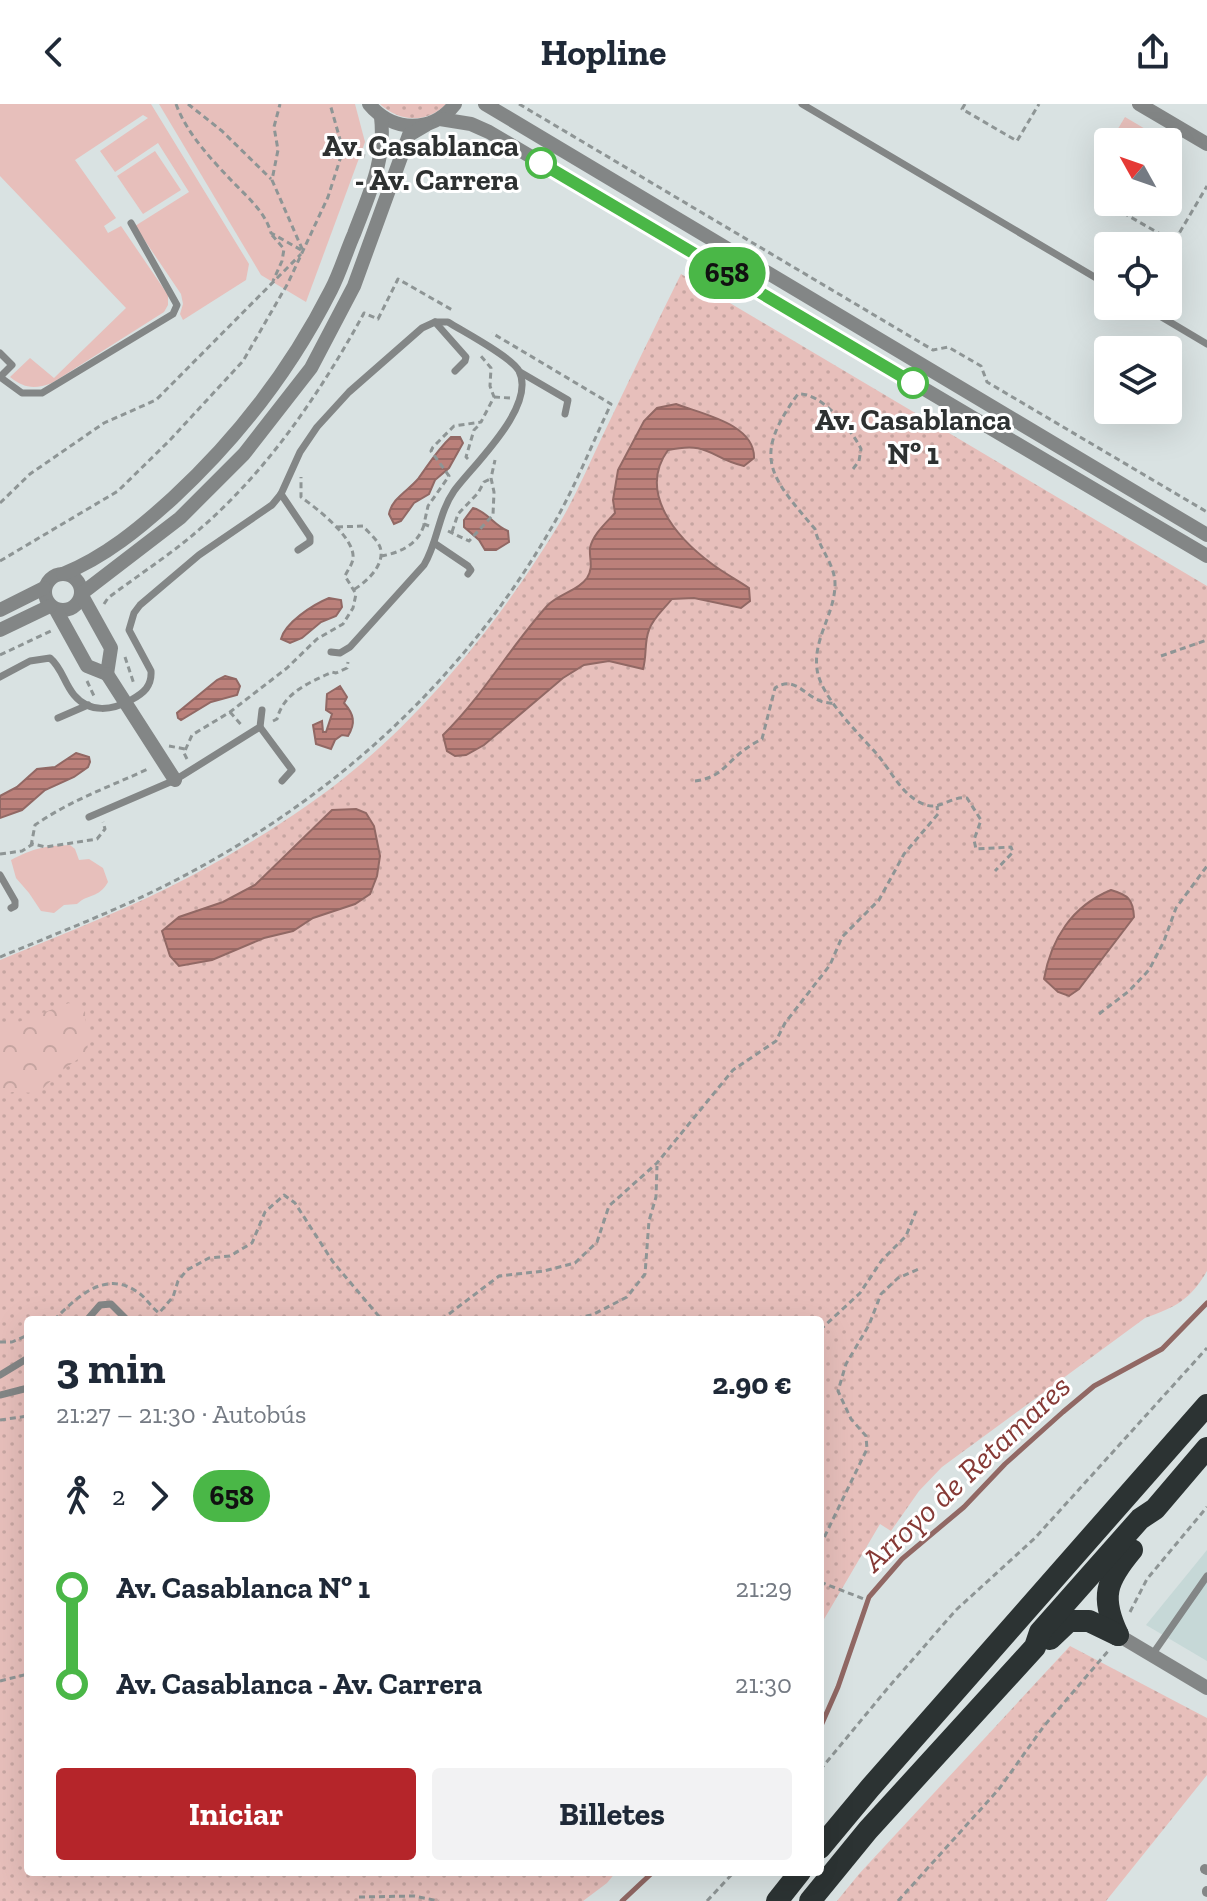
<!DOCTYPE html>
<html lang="es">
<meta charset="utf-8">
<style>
body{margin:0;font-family:"Zilla Slab",serif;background:#f2f2f3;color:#1f2937;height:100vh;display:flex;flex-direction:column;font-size:30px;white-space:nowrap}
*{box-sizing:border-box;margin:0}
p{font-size:26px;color:#747a83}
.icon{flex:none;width:44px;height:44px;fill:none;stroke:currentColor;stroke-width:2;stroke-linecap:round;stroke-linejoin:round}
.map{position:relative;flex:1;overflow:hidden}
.sheet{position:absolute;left:24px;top:1212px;width:800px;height:560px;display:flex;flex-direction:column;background:#fff;border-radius:8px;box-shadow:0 8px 32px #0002}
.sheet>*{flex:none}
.badge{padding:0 16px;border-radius:26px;font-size:28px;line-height:52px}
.needle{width:52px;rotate:310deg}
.buttons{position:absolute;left:1094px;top:24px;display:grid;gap:16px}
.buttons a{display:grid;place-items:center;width:88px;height:88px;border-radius:8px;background:#fff;box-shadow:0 8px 32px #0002;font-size:40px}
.map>.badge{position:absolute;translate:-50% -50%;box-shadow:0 0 0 4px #fff}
.legs{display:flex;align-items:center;gap:12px;height:88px;padding:0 32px;font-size:26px}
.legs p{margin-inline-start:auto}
.head{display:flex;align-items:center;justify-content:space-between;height:136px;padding:0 32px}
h1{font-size:44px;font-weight:800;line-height:60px}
.cta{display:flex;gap:16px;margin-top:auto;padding:16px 32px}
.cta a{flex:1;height:92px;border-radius:8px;background:#b5252a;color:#fff;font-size:32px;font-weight:800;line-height:92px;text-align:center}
.cta a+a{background:#f2f2f3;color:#1f2937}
ul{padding:0 32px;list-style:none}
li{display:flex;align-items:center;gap:28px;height:96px;font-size:30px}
li i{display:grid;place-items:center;width:12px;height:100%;margin:0 10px;background:currentColor}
li i::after{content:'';width:20px;height:20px;margin:-10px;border:6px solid;border-radius:50%;background:#fff}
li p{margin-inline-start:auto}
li:first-child i{background:linear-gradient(#0000 50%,currentColor 0)}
li:last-child i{background:linear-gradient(currentColor 50%,#0000 0)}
header{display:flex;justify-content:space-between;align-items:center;height:104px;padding:0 32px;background:#fff;font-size:36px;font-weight:800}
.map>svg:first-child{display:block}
.built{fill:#c6d8d7}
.grass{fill:url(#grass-dots)}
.forest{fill:url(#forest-crowns)}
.park{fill:#e7bfbb}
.water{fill:url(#water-rules);stroke:#916864;stroke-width:2}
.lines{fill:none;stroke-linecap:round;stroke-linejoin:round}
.stream{stroke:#916864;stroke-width:5}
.path{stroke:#8e9595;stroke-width:3;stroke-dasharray:6 4;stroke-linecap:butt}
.service{stroke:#838686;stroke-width:7}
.pedestrian{stroke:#838686;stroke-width:10}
.minor{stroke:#838686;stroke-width:14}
.trunk{stroke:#2c3333;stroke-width:22}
.line-1-casing{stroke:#fff;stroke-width:18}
.line-1{stroke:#4ab747;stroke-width:12}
.stop-1-dot{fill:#fff;stroke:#4ab747;stroke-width:4}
.labels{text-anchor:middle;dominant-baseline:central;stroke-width:6;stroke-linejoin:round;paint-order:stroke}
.stop-label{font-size:30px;font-weight:bold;fill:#2e3131;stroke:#fff;text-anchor:end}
.water-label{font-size:32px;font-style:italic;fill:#863a36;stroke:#fff}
</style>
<header><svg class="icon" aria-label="back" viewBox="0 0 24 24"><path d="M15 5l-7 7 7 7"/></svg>Hopline<svg class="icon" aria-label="share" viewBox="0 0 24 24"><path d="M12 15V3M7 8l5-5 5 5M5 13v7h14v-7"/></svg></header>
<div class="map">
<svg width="1207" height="1797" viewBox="0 0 1207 1797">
<defs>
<pattern id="grass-dots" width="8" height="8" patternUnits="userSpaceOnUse" patternTransform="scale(2)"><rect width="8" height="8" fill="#e7bfbb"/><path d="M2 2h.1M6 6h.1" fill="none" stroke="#c6a5a1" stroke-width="1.8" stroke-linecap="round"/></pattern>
<pattern id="forest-crowns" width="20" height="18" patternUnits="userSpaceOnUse" patternTransform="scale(2)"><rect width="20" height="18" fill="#e7bfbb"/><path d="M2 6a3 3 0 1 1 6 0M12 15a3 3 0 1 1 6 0" fill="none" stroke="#c6a5a1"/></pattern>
<pattern id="water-rules" width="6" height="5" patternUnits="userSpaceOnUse" patternTransform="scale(2)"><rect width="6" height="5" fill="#bb807a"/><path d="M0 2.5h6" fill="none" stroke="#986965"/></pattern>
</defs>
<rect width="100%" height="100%" fill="#d9e2e2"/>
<!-- built -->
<polygon class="built" points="1207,1446 1207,1557 1146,1521"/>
<!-- grass -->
<g class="grass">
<path d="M380,0H446C427,20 399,18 380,0Z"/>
<path d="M681,170L1207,482V1167C1190,1196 1176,1203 1145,1214L942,1363L919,1387L891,1427L880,1420L820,1522V1216H28V1768H616L607,1779L583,1797H0V856C65,829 131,804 193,771C250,740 306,706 355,665C435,599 509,504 562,415C577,389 589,360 602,333C628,279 654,224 681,170Z"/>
<polygon points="1070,1542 1207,1614 1207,1671 1106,1797 837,1797 859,1770"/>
</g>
<!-- forest -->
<polygon class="forest" points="69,899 85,907 88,948 61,967 38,989 12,988 0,994 0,925"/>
<!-- park -->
<g class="park">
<path d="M0,0H151L249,160L246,176L183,216L180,210L183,200L181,190L135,122L189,88L158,39L115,68L100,47L148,14L143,11L75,56L116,114L104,122L108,129L121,122L168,191V201L164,208L52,279C35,285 25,285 10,273L30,254L54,274L126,204L0,72Z"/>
<polygon points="159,0 355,0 365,38 306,198 261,171"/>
<polygon points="1125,13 1164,36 1163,38 1121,38 1113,33"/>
<polygon points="155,47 181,86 143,110 117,72"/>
<path d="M70,741L75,745L79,756L89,755L103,764L108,778C98,795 89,789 77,800L64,801L54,809L41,807L29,789L16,774L11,756C34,744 44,742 70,741Z"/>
</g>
<!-- water -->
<g class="water">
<path d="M676,300C702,310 755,320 754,354L744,362C709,354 711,337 668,346C637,389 677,434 712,460C724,469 737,476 749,484L750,497L741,504L694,494L672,495C664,505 653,514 649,526C644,538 647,552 643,565L609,557L584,561L563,574L484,641L466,651L455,652L447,647L443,631C483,592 510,543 547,502C558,490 578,487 587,474C594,463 589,455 590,444C593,430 606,419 615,409L613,396L618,366L644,317L657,304Z"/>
<path d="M451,333H460L463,339L449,364L435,376L429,390L414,399L401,417L394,420L389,410C392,394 408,387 418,375C429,360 437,346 451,333Z"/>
<path d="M473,404C487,407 494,422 508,427L509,438L496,446H485L479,436L464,423V416Z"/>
<path d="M329,494L341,496L342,503L336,512L321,518L302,534L290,539L281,535C285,519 312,501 329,494Z"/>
<polygon points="225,572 236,575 240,582 237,591 211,598 181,616 178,614 177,609 217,576"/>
<path d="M340,582L347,593L344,599C354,610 356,619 348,632L342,631L335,636L331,645L316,640L313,621L322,617L323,628H326L332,610L326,606L327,590Z"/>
<polygon points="76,649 89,653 90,658 88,663 74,673 45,686 22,706 0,714 0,692 17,683 37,665 55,663"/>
<polygon points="356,705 366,709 374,722 380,752 377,772 370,790 355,800 313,814 293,827 264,834 212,856 179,862 170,852 162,827 179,813 223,798 255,781 332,706"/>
<path d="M1111,786C1128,791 1133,795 1134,813L1079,885L1069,892L1058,888L1044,875C1051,835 1072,802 1111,786Z"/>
</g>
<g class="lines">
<!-- stream -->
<g class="stream">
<polyline points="820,1624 838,1583 869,1493 902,1455 964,1403 1005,1360 1063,1308 1094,1282 1162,1245 1207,1199"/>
<polyline points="622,1797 653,1768"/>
</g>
<!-- path -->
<g class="path">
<path d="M176,0C186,28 210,54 230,75C246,92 265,107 271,129L303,147L272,76L278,46L274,23L280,0"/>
<polyline points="188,0 222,27 271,75"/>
<polyline points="519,0 933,246 948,243 981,262 987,278 1207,408"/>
<polyline points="965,0 962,5 1017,37 1039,0"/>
<polyline points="343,46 365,52"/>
<polyline points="1134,98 1127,111 1174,138 1207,82"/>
<polyline points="272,131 284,145 282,157 273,177"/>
<polyline points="494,293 510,294"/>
<polyline points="468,355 466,353 474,326 480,320"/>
<path d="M853,365L859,357L861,345C852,326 821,288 798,290C752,353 769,371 815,425C819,445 836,461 835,482C834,511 813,535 817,565C820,592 858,629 876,649C891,666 902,693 926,701C940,706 951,692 967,694L981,716L974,736L976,745L1011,743L1013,748L995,767"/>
<polyline points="0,399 30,370 104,319 156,296 301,150"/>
<polyline points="429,422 424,420 428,402 449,372 431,347 433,343 454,322 481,318 494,293 490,282 491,264 480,251"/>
<path d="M337,423L363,422C368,428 377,435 380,443C386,460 367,478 353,486"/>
<polyline points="448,427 469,437 493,411 494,388 491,374 495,356"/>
<polyline points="452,428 458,410 478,389 484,378 490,375"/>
<path d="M381,452C399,449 418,441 424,421"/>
<polyline points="0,457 118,387 170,336 243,257 288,179 328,93 343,46 330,0"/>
<path d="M104,500L108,494C133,475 159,458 183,439C260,378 317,295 364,209L378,215L398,175L454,207"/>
<polyline points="0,551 51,527"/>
<polyline points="1161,552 1207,536"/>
<polyline points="125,553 134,580"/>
<polyline points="87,577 94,592"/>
<polyline points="230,608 243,623"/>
<path d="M273,617L277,615C284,588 309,579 332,568L336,569L347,564L348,558"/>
<polyline points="169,642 185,645"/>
<path d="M187,655L184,649L192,631L230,608L287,564L317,535L343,520L353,504L356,490L345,472C347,467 352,461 353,455C356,434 316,404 301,393V373"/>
<path d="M695,677C718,674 723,664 739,650C746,644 754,639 762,635L775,584C795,571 804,592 823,598C827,599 832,599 836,600"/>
<path d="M31,742L35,721C71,696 109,683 148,665"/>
<polyline points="0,750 22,747 33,740 46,743 97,735 105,725 103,718"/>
<path d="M0,853C65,826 131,801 193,767C345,685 472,566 557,414C577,378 593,338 611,300L492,229"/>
<polyline points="1099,910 1129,887 1149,866 1164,837 1176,804 1207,762"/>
<path d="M54,1216C76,1194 104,1166 136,1187C145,1192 150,1202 159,1209L173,1193L178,1177L187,1166L209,1154L230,1152L252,1139L265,1108L284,1091L295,1099L333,1158L382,1216"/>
<polyline points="441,1216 499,1172 544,1167 575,1159 597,1138 609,1102 657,1059 733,966 776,937 785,919 830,861 842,833 879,796 904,750 938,710 937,702"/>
<polyline points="566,1216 592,1211 627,1193 645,1170 649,1117 656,1093 657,1062"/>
<polyline points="820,1226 860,1189 882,1156 906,1132 916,1107"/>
<polyline points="0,1238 12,1238 28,1231"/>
<polyline points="0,1316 28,1312"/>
<polyline points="820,1442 867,1345 866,1332 851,1315 838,1287 846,1260 869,1221 881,1190 898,1174 919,1165"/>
<polyline points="820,1478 864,1495"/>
<polyline points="1130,1508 1147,1475 1207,1403"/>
<polyline points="0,1577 28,1570"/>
<polyline points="820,1666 887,1585 956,1506 1035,1434 1207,1244"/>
<polyline points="359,1793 414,1792 439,1797"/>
<polyline points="707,1797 734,1768"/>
<polyline points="898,1797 999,1685 1044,1622 1109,1546"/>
</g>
<!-- service -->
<g class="service">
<polyline points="802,0 1108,181"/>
<polyline points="1143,202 1207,240"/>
<polyline points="435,218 466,253 465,257 455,267"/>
<polyline points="0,249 12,261 0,273 22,289 42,289 173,210 177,201 131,119"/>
<polyline points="520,268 568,296 565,310"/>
<polyline points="281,390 310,433 310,438 298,446"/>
<polyline points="434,439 468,462 471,466 468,470"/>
<path d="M0,573L30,557L50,554C62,564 64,579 74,591C90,610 113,606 131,596C144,589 152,582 151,567L129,526L134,509L140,501L199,451L272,401L281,390L300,348L317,323L349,288L422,224L435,218H448C462,227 512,253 519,267C537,303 472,362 454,387C438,410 438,438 424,461L350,543L340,549L331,548"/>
<polyline points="58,614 88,601"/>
<polyline points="260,623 292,666 282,677"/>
<polyline points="89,713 175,676 260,623 262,606"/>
<polyline points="0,771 15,797 15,802 11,804"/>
<polyline points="87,1216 100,1201 111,1200 127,1216"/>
<polyline points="0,1271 28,1254"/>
<polyline points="0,1291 28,1284"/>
<polyline points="1152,1551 1207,1472"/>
</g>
<!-- pedestrian -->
<g class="pedestrian">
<polyline points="1205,1765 1207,1766"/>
<polyline points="1207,1788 1207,1787"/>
</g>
<!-- minor -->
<g class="minor">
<path d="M369,0C392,28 432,30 455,0"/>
<polyline points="485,0 1207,431"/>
<polyline points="1139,0 1207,40"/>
<polyline points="440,15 471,20 489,28 1207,452"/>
<circle cx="63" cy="488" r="18"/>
<path d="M63,470C105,453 140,424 173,394C238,334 291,265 331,186C340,169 346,148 354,130C369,90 386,56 381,13"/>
<polyline points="0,506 44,484"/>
<polyline points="56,506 87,562 107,570 111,544 81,490 180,414 244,350 311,264 354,182 409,31 426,21"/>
<polyline points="0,526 50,502"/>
<polyline points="107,570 175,676"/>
<polyline points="1118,1531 1207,1584"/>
</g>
<!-- trunk -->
<g class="trunk">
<path d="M1118,1531C1100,1493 1106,1477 1132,1446"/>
<polyline points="1050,1535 1069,1517 1089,1517 1118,1531"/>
<polyline points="820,1744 870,1684 1207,1301"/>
<polyline points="777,1797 800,1768"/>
<polyline points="810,1797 868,1726 1035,1543 1040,1528 1140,1415 1155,1405 1207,1344"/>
</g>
</g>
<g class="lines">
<!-- line-1 casing -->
<g class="line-1-casing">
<polyline id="line-1" points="541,59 913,279"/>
</g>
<!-- line-1 -->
<use href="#line-1" class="line-1"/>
</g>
<!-- markers -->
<g class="stop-1-dot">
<circle cx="541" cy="59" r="14"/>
<circle cx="913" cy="279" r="14"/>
</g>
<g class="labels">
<!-- stop labels -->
<g class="stop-label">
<text x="519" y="42">Av. Casablanca<tspan x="519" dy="34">- Av. Carrera</tspan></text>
<text x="913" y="316" text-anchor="middle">Av. Casablanca<tspan x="913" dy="34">Nº 1</tspan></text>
</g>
<!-- water labels -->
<g class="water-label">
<text transform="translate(966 1369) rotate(-43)">Arroyo de Retamares</text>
</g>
</g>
</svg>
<div class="buttons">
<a><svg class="needle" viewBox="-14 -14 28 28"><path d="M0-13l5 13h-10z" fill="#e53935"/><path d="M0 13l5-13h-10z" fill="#747a83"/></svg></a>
<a><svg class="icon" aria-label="locate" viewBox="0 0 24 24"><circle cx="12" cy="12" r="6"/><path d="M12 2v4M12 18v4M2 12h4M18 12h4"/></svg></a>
<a><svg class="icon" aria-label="layers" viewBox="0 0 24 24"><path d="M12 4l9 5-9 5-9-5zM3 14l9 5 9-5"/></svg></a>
</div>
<b class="badge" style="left:727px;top:169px;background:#4ab747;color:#111">658</b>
<section class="sheet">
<div class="head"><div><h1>3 min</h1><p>21:27 – 21:30 · Autobús</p></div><b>2.90 €</b></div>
<div class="legs"><svg class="icon" aria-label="walk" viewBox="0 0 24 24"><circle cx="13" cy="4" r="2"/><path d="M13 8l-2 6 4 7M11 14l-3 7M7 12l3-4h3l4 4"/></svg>2<svg class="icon" aria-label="forward" viewBox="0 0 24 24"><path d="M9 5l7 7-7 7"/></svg><b class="badge" style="background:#4ab747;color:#111">658</b></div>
<ul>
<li><i style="color:#4ab747"></i><b>Av. Casablanca Nº 1</b><p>21:29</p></li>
<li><i style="color:#4ab747"></i><b>Av. Casablanca - Av. Carrera</b><p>21:30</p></li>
</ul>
<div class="cta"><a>Iniciar</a><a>Billetes</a></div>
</section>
</div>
